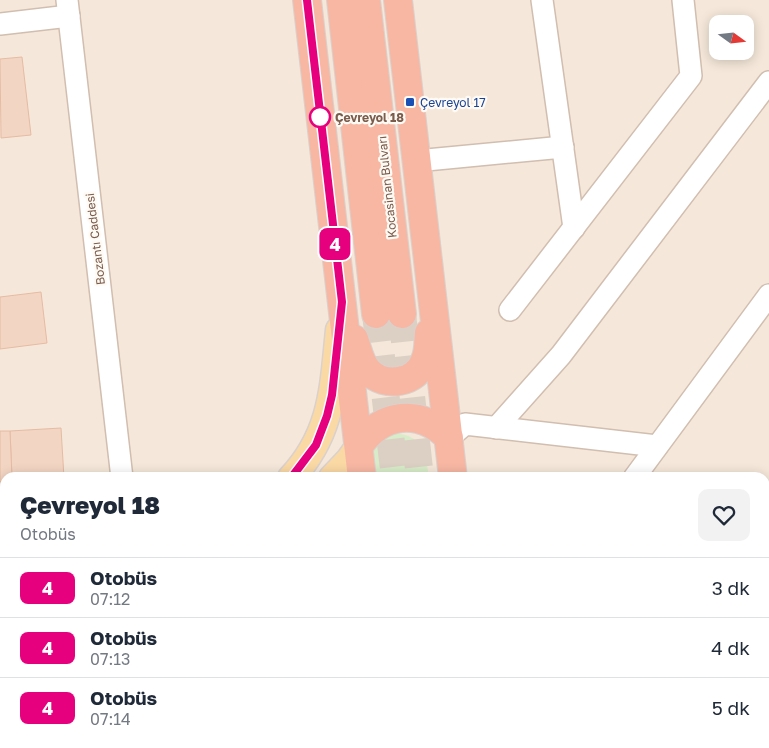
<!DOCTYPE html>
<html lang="tr">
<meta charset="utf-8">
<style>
body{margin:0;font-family:"Golos Text",sans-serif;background:#f2f2f3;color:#1f2937;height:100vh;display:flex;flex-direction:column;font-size:19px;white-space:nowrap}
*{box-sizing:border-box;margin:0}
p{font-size:16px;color:#747a83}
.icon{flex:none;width:28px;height:28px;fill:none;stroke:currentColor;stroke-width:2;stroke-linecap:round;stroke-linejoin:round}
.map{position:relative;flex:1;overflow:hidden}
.drawer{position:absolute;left:0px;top:472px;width:770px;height:276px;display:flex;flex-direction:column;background:#fff;border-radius:15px 15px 0 0;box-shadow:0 2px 12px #0003}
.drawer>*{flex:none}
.badge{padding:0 10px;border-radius:8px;font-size:18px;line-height:32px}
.needle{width:32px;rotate:105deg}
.tools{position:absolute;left:709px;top:15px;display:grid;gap:10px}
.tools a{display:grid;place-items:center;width:45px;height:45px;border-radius:10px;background:#fff;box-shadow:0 2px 12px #0003;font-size:25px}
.map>.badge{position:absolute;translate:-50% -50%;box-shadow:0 0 0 2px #fff}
.round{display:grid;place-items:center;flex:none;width:52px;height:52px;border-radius:10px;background:#f2f2f3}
.head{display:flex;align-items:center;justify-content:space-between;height:85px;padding:0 20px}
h1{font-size:24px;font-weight:800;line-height:38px}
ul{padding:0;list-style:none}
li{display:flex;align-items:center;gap:15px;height:60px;padding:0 20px;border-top:1px solid #e0e1e3}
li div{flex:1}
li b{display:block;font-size:19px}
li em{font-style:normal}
li .badge{min-width:55px;font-weight:700;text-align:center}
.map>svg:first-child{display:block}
.residential{fill:#f5e8da;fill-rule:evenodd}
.green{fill:#d8ecc9}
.building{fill:#f3d5c3;stroke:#e6bba3}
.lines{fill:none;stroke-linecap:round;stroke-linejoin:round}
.highway-tunnel{stroke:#dcd0c4;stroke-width:28;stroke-dasharray:28 14;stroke-linecap:butt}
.minor-casing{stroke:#d1beb0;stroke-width:24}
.major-casing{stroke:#dad1cd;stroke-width:29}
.highway-casing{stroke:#dad1cd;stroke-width:30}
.minor{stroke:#fff;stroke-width:21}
.major{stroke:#fbd9a5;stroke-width:26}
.highway{stroke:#f7b7a3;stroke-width:28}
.line-casing{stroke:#fff;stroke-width:11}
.line{stroke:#e6007e;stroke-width:8}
.transit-dot{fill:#1a4fb4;stroke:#fffaf3;stroke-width:2}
.stop-dot{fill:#fff;stroke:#e6007e;stroke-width:2.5}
.labels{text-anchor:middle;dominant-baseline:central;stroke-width:4.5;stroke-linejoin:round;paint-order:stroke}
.transit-label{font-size:12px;fill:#164399;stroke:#fffaf3;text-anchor:start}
.stop-label{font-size:12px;font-weight:bold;fill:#7a5c4d;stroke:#fffaf3;text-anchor:start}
.street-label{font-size:12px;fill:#7a5c4d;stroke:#fffaf3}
</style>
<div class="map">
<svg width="769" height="748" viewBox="0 0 769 748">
<rect width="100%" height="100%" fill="#fdf6ec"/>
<!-- residential -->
<path class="residential" d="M0,0H769V748H0ZM718,24H745V51H718ZM5,478H765V744H5Z"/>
<!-- green -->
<g class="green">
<path d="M392,433C422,434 425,452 429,477H362L361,457Z"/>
<rect x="0" y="546" width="5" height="19"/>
</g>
<!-- building -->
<g class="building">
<polygon points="22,57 31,135 1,138 0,59"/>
<polygon points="41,292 47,343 0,349 0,297"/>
<polygon points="61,428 64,478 12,478 10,431"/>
<polygon points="0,431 10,431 12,478 5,478 5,481 0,482"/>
<polygon points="5,725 5,744 45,744 33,748 0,748 0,726"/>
<rect x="193" y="744" width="29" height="4"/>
<rect x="336" y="744" width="26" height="4"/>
</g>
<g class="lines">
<!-- highway-tunnel -->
<g class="highway-tunnel">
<polyline points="376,314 395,478"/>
<polyline points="402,314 420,478"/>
</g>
<!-- minor casing -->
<g class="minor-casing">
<g id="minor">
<polyline points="67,0 122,478"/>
<polyline points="542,0 574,228"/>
<polyline points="0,24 69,16"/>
<polyline points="416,161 563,147"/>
<polyline points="510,310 691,76 683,0"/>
<polyline points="496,428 561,355 769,82"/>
<polyline points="449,438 465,424 657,446"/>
<polyline points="634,478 769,295"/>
<polyline points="765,550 769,544"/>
<polyline points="765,576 769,578"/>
<polyline points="765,657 769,658"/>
<polyline points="0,706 5,705"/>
<polyline points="123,744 129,748"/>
<polyline points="63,748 63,744"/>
</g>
</g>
<!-- major casing -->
<g class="major-casing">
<g id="major">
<path d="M291,478C333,433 333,387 339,330"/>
<polyline points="332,478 349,460 359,446"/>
<polyline points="0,530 5,530"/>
<polyline points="0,585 5,585"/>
</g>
</g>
<!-- highway casing -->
<g class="highway-casing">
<g id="highway">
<polyline points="307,0 362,478"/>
<polyline points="341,0 376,314"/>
<polyline points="366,0 402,314"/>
<polyline points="398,0 453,478"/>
<path d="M354,339C358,350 360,363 368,371C385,389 417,383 425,360C429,351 428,342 429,333"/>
<path d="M359,446C382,412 420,408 449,438"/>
<polyline points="403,744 404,748"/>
<polyline points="425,744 425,748"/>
<polyline points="451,744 451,748"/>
<polyline points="481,744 482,748"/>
</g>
</g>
<!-- minor -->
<use href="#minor" class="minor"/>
<!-- major -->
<use href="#major" class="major"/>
<!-- highway -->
<use href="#highway" class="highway"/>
</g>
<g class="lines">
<!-- line casing -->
<g class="line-casing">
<polyline id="line" points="291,478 316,445 327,416 332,395 342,302 307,0"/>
</g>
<!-- line -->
<use href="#line" class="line"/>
</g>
<!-- markers -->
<rect class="transit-dot" x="405" y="97" width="10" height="10" rx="2.5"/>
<circle class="stop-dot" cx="320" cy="117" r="10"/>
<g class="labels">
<!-- transit labels -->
<g class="transit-label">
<text x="420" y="102">Çevreyol 17</text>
</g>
<!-- stop labels -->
<g class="stop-label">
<text x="335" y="117">Çevreyol 18</text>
</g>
<!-- street labels -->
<g class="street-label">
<text transform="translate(387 187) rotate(-96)">Kocasinan Bulvarı</text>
<text transform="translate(95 239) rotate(-97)">Bozantı Caddesi</text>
</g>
</g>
</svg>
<div class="tools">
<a><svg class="needle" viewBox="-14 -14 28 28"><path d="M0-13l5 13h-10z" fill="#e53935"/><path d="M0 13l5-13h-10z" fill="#747a83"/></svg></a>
</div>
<b class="badge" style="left:335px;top:244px;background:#e6007e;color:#fff">4</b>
<section class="drawer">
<div class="head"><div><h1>Çevreyol 18</h1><p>Otobüs</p></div><a class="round"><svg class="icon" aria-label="heart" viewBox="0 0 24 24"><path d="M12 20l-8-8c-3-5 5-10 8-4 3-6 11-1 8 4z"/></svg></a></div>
<ul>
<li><span class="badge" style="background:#e6007e;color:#fff">4</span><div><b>Otobüs</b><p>07:12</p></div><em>3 dk</em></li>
<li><span class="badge" style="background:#e6007e;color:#fff">4</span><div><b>Otobüs</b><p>07:13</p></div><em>4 dk</em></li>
<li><span class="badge" style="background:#e6007e;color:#fff">4</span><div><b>Otobüs</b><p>07:14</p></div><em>5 dk</em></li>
</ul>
</section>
</div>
